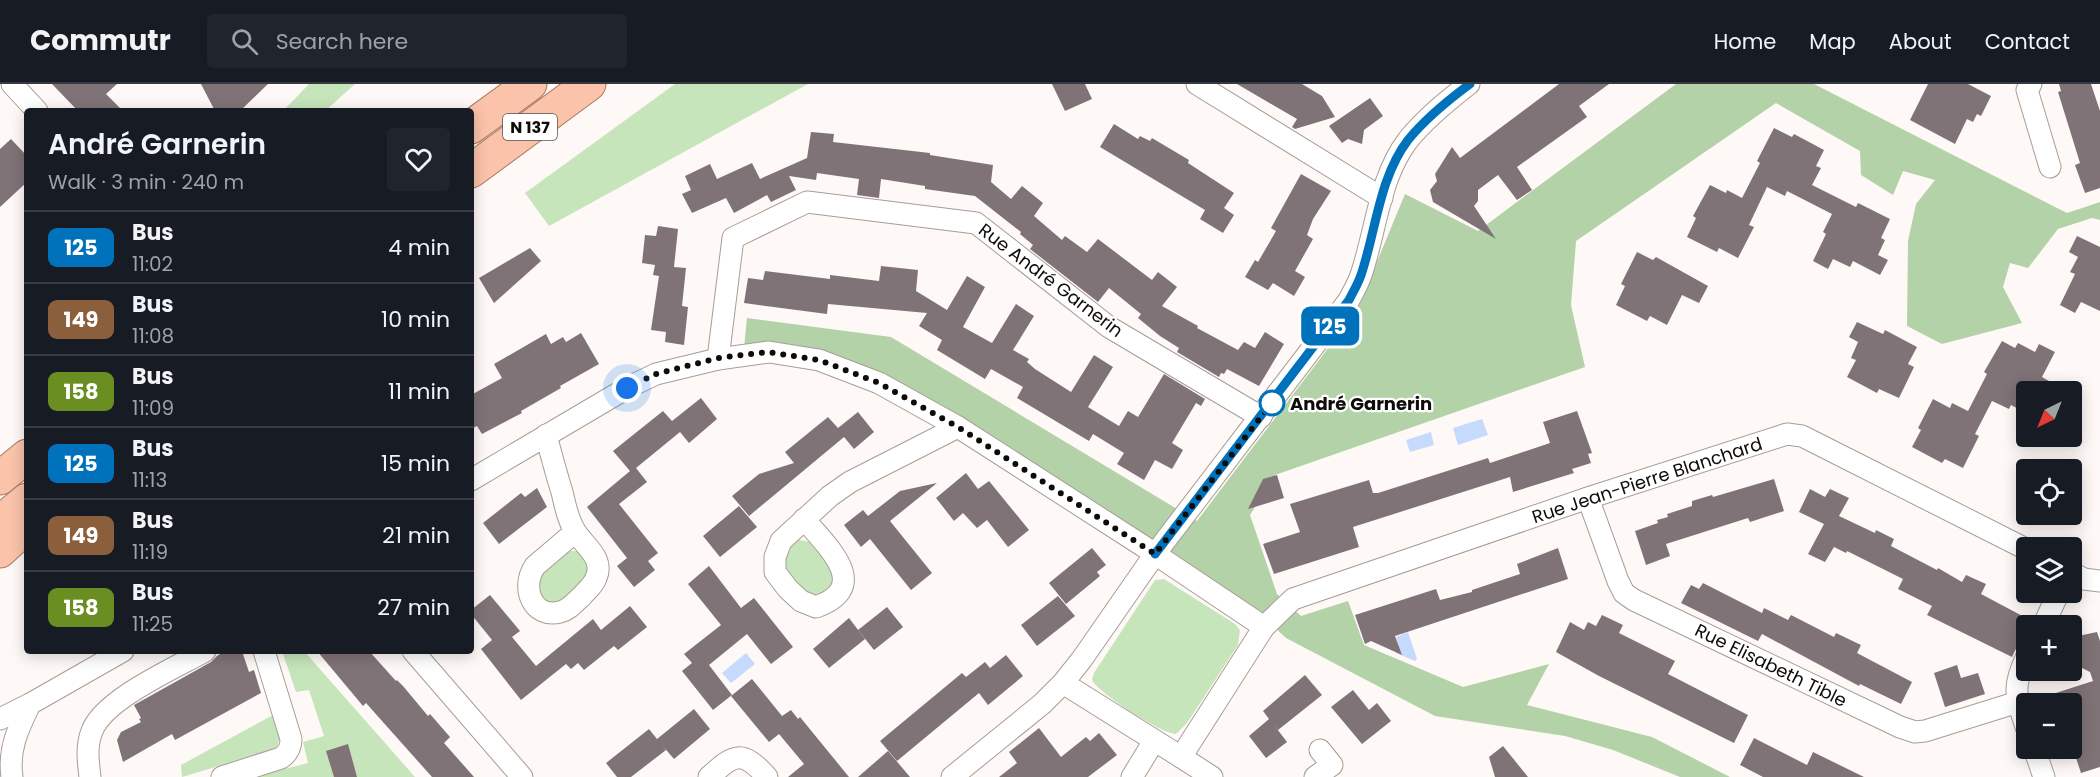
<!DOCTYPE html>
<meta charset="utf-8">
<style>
body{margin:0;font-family:Poppins,sans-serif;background:#20242c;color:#f1f3f6;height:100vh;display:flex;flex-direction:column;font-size:22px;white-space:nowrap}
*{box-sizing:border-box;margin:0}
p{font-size:20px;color:#9ea1a6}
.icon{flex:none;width:33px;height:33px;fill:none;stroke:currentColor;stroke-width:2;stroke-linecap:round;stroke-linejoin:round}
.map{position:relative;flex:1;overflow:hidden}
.side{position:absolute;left:24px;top:24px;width:450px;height:546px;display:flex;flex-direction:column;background:#171b24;border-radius:6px;box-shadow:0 3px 15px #0003}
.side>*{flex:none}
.badge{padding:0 12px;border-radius:9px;font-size:21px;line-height:39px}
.needle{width:39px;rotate:223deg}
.buttons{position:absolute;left:2016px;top:297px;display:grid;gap:12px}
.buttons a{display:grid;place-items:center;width:66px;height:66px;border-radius:6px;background:#171b24;box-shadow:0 3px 15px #0003;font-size:30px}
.you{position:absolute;width:30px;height:30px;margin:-15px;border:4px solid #fff;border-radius:50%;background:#1a73e8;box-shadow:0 0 0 9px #1a73e833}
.map>.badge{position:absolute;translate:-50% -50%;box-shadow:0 0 0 3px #fff}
.round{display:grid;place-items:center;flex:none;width:63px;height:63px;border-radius:6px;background:#20242c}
.headline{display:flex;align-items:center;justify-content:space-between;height:102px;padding:0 24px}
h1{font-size:28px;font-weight:600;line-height:45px}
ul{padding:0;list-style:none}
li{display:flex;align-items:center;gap:18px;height:72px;padding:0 24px;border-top:2px solid #363941}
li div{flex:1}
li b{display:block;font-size:22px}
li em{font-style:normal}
li .badge{min-width:66px;font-weight:700;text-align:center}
header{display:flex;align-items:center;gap:36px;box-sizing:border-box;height:84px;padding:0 30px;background:#171b24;border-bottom:2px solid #363941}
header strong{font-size:28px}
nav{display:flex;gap:33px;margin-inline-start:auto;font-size:21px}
.search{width:420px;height:54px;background:#20242c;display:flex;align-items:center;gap:15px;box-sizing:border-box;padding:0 21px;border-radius:6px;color:#9ea1a6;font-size:22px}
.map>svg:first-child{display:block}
.green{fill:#c6e5bb}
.forest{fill:#b3d2a8}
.water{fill:#c6dafe}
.building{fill:#807378}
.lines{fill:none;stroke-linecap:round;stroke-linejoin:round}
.minor-casing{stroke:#a89d96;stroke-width:23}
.trunk-casing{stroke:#a77964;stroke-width:35}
.minor{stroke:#fff;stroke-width:21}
.trunk{stroke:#fbc3aa;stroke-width:33}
.line-casing{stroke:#fff;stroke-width:14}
.line{stroke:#0072bc;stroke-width:9}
.walk{stroke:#0e0b08;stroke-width:6;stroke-dasharray:0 10.8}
.stop-dot{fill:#fff;stroke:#0072bc;stroke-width:3}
.labels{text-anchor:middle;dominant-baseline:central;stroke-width:4.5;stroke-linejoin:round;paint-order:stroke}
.shield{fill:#fff;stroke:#565452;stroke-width:1.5}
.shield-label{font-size:16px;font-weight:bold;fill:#0e0b08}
.street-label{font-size:18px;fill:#0e0b08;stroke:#fff}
.stop-label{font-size:18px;font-weight:bold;fill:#0e0b08;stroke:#fff;text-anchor:start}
</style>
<header>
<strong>Commutr</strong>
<div class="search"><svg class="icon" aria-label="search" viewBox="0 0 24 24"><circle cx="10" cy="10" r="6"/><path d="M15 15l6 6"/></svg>Search here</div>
<nav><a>Home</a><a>Map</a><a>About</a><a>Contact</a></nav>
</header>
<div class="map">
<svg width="2100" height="693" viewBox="0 0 2100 693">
<rect width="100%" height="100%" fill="#fef9f6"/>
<!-- green -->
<g class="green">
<polygon points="309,0 355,0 325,27 283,27"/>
<polygon points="675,0 808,0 549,142 525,109"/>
<path d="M798,456L812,458L830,478L835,503L817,514C800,508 792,496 783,481C786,469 787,462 798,456Z"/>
<polygon points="570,467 578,467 586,471 591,487 563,519 555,521 538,513 538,490 563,469"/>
<path d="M1164,495L1235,540L1240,546L1238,561L1187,639L1176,650C1162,650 1098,609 1092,596L1094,589L1153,499L1155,496Z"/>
<polygon points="282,567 304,567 415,693 253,693 308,679 303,658 324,652 309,606 296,608"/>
<polygon points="273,631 280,654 276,665 182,693 181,681"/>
</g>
<!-- forest -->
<polygon class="forest" points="1676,0 1814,0 2067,129 2100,118 2100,136 2092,134 2058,145 2028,184 2010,179 2003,203 2022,239 1942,260 1907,242 1908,157 1916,120 1935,96 1903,87 1893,111 1861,91 1860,67 1776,19 1576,157 1571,221 1585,283 1275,391 1250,431 1277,510 1301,532 1348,517 1364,561 1463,603 1549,580 1527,621 1652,653 1730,693 1680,693 1613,666 1565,652 1435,632 1286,554 1262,532 885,293 744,264 747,234 891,253 1197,437 1357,226 1405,110 1478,147"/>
<!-- water -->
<g class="water">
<polygon points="1482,335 1488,351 1458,361 1453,344"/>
<polygon points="1431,348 1434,361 1410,368 1406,356"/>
<polygon points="1408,548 1417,575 1415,577 1396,569 1399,563 1396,553"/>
<polygon points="746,569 755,580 731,599 722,589"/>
</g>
<!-- building -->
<g class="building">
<polygon points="52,0 117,0 106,10 123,27 78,27"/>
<polygon points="201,0 268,0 240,27 215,27"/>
<polygon points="1052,0 1085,0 1092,15 1065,27"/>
<polygon points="1237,0 1302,0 1322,12 1335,33 1295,45 1292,43 1297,35"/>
<polygon points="1559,0 1609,0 1579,22 1587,33 1517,83 1532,106 1517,116 1498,91 1478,106 1478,117 1474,122 1496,155 1433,118 1430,106 1437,97 1435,90 1452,63 1460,74"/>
<polygon points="1928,0 1968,0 1991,12 1981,32 1977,30 1973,38 1967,35 1955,60 1910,36"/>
<polygon points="2059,0 2091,0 2100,27 2100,104 2085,109 2075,81 2080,79 2058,8 2061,7"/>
<polygon points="1370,14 1383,32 1364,46 1362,60 1348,55 1342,59 1329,42"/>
<polygon points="1114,40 1138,55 1140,52 1150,57 1152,54 1189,76 1188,79 1234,109 1224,124 1234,131 1223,149 1200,135 1205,126 1100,63"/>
<polygon points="1774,44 1792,53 1794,50 1824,66 1816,82 1821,84 1812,101 1856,123 1858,119 1890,135 1881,154 1885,156 1878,171 1888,176 1880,191 1853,177 1850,183 1833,175 1828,185 1813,177 1826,150 1823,148 1832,130 1787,107 1785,112 1767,103 1749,141 1754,143 1738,174 1719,164 1717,168 1687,153 1696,134 1693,132 1710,101 1726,109 1727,106 1742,114 1760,79 1757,77"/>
<polygon points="811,48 834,50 833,58 930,69 930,71 993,81 991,98 1011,115 1022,102 1043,119 1034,132 1062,156 1065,152 1087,168 1098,155 1152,196 1158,188 1177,203 1162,222 1198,242 1197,244 1238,266 1244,258 1255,264 1265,248 1284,260 1259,302 1227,285 1224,290 1221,289 1219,293 1177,268 1179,264 1160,252 1138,234 1141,230 1109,204 1098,218 1030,165 1033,161 1020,150 1021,148 975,112 925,105 925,102 881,95 879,114 857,111 859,95 817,89 816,96 789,92 796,106 771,118 767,111 734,129 726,114 692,129 682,110 691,106 685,92 710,80 717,95 752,79 760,95 807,74"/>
<polygon points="11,55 27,72 27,98 0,123 0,65"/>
<polygon points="1301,90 1331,107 1313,135 1307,151 1313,155 1295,187 1305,193 1294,212 1273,199 1268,206 1245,193 1255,176 1258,178 1276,147 1271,144"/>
<polygon points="658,142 678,145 674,183 686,184 682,222 688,223 684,261 665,258 666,248 651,246 659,192 653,191 655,181 642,179 645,151 656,152"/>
<polygon points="2077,152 2100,163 2100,227 2081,218 2075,229 2060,221 2075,190 2070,188 2078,173 2069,168"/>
<polygon points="530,164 541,177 494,219 479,194"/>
<polygon points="1637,168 1653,176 1656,173 1708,202 1699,219 1682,211 1667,241 1650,232 1647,237 1616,221 1625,202 1621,200"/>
<polygon points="881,182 918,186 916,207 947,226 967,192 985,203 963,243 992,259 1016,220 1034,232 1013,266 1029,275 1027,278 1035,285 1071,308 1094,271 1113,283 1088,323 1119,342 1128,327 1138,333 1164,290 1205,315 1201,322 1196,319 1172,359 1183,366 1172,385 1155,376 1144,396 1117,380 1124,369 1093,350 1089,357 1017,314 1023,303 991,285 985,295 937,266 942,256 919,242 927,229 828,220 827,230 744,219 748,194 763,196 765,187 830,195 830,191 879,197"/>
<polygon points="1857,238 1883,250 1885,246 1917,263 1908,280 1914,283 1899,314 1879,305 1877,309 1847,293 1856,276 1851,274 1858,258 1849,253"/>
<polygon points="581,249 599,280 560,302 561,304 521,327 522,329 482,350 477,342 471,345 471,311 502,294 494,280 546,250 551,260 563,253 566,258"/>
<polygon points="2002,257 2015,264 2018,259 2035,268 2039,260 2055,268 2042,293 2068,308 2026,308 2026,329 2011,321 2009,325 1992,317 1975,350 1979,352 1963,384 1945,375 1942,379 1912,363 1921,346 1918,344 1933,315 1950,324 1952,319 1968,327 1987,290 1984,288"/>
<polygon points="701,314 717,335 689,359 680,348 636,384 647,398 619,420 658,469 648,477 655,486 634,503 617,482 627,474 587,423 630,387 613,367 663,327 672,337"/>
<polygon points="1577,327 1592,369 1588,370 1591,379 1572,385 1574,389 1513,408 1510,393 1353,443 1359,463 1274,490 1263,460 1300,448 1290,420 1369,396 1373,409 1378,409 1488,374 1490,379 1550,359 1543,338"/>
<polygon points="858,328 874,348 854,365 844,353 749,432 732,412 759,390 794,379 785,368 828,333 838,344"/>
<polygon points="966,389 978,405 989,397 1029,446 1008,463 987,436 977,444 963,429 954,437 936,414"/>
<polygon points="1277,391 1284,414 1248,425 1263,395"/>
<polygon points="1774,395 1784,427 1750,438 1748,434 1666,460 1670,472 1646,481 1635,447 1658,439 1657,436 1668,433 1667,430 1692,422 1692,417 1712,411 1713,413"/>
<polygon points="937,399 890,437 932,489 911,506 870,455 861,463 844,441 863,426 868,432 900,407"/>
<polygon points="537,404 547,423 499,460 483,439 521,409 525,413"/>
<polygon points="1810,405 1825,413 1830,405 1849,414 1839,432 1875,449 1876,446 1894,455 1891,462 1937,486 1938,484 1962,498 1966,491 1986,500 1981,510 2030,536 2012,573 1927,531 1932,522 1898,505 1903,495 1847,467 1846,469 1834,463 1825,478 1808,470 1824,440 1799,428"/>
<polygon points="739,422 757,443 720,473 703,452"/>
<polygon points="1092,464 1106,481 1097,488 1100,492 1066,520 1049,499"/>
<polygon points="1558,464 1568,495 1395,552 1402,571 1371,557 1365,560 1355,531 1436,505 1440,516 1472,508 1472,506 1520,490 1517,480"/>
<polygon points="709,482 741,524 754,514 793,563 771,580 747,550 709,581 732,611 713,626 682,587 692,579 684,570 721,541 688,500"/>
<polygon points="1703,499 1762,529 1764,524 1788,536 1791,531 1834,553 1836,549 1861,561 1857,569 1912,598 1901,620 1860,600 1859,602 1762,550 1758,557 1681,519 1691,501 1699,505"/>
<polygon points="490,511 520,547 512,553 536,582 593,535 601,546 630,522 647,543 618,566 614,562 584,586 578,579 571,585 566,580 521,616 481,565 492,556 471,530 471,526"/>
<polygon points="1058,512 1075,532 1037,562 1021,541"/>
<polygon points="887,523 903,543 874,566 858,546"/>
<polygon points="1602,531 1623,541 1619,549 1675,577 1668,590 1748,631 1734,659 1599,592 1556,568 1570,538 1584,546 1588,538 1596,542"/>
<polygon points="849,534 865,555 829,584 813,565"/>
<polygon points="2097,548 2100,557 2100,683 2081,689 2072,662 2072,620 2035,620 2034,616 2093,597 2090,588 2072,579 2072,565 2082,562 2078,552"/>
<polygon points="225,567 242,567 249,588 254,586 261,609 175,656 172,650 123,678 117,656 121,648 141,638 139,635 141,634 134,621 211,578 217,572"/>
<polygon points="317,567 369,567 396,597 397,596 403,602 428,632 430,630 450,653 444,659 474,693 432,693 366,619 363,622"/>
<polygon points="1006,571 1023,592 988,621 979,609 897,677 880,657 962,589 966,593 985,578 990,584"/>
<polygon points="1957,581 1961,594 1978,589 1985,610 1945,623 1934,589"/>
<polygon points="1305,591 1322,611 1278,646 1271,637 1287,658 1266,674 1249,652 1269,635 1263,627"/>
<polygon points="752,595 782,632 791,626 798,635 800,633 849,693 788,693 804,680 779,650 769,658 731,612"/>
<polygon points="1353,606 1369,626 1377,619 1391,637 1362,660 1331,623"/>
<polygon points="694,625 710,645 674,675 662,661 666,666 631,693 617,693 606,679 649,645 657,655"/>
<polygon points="1039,644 1061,673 1086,653 1090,657 1099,649 1117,671 1088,693 999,693 1017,679 1009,668"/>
<polygon points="1754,654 1807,681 1813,668 1864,693 1763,693 1740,681"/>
<polygon points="348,660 357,693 334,693 326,667"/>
<polygon points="1503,662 1528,693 1495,693 1489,673"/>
<polygon points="888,667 910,693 858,693"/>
</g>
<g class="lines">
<!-- minor casing -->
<g class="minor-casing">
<g id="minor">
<polyline points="12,0 37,27"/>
<polyline points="1197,0 1382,114"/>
<polyline points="2031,0 2027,6 2050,83"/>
<polyline points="718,275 733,154 807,118 976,139 1109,243 1261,333"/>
<path d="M546,351C551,370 556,389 562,408C565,421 568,436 575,447C584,462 605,474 596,494C593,502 587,506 582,512C575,518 569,526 560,528C533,535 520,504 535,482L575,448"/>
<path d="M471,396L627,304L656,290L718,275L769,268L819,276L879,299L958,343L1140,460L1155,470L1264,543L1181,673L1063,599L1082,575L1155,470L1349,216C1353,208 1358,200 1361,191C1376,147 1379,94 1408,56C1426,34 1447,17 1469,0"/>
<polyline points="1588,414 1618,497 1624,509 1634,516 1900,643 1915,648 1925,647 2018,618"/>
<path d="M804,435C827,462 873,503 816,523L801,517L788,505L775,488V473L781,457L830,412L850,398L958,343"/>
<polyline points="2072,489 2084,495 2100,497"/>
<polyline points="2043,542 2059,508"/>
<polyline points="1264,543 1293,515 1588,414 1787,350 1802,352 2026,465"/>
<polyline points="413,567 522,693"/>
<path d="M2026,574C2012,604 2016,612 2026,643"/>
<polyline points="0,635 30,620 123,567"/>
<polyline points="2034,664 2044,693"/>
<polyline points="1181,673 1212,693"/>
<path d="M12,693C8,665 18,645 30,620"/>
<path d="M90,693C88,677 86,662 92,647C104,615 175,584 205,567"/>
<path d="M222,693L281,674C288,669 291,664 291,655L264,567"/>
<path d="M709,693C734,670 742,665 767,693"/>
<polyline points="952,693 1042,620 1063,599"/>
<polyline points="1132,693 1154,657"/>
<polyline points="1315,693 1332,681 1320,666"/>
</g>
</g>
<!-- trunk casing -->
<g class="trunk-casing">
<g id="trunk">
<polyline points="471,43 530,0"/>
<polyline points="471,87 589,0"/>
<polyline points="0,394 27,372"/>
<polyline points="0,438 27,416"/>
<polyline points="0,467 27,442"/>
</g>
</g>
<!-- minor -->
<use href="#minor" class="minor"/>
<!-- trunk -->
<use href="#trunk" class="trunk"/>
</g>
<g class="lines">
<!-- line casing -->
<g class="line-casing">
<path id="line" d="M1155,470L1349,216C1353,208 1358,200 1361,191C1376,147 1379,94 1408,56C1426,34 1447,17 1470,0"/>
</g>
<!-- line -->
<use href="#line" class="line"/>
<!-- walk -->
<polyline class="walk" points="627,304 656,290 718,274 768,268 819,276 879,299 958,343 1155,470 1274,316 1272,319"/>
</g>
<!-- markers -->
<circle class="stop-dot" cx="1272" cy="319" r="12"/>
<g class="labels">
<!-- shield labels -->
<rect class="shield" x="503" y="30" width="54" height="26" rx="4.5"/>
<g class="shield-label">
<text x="530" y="43">N 137</text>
</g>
<!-- street labels -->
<g class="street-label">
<text transform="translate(1051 196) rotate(37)">Rue André Garnerin</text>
<text transform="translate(1647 396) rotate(-18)">Rue Jean-Pierre Blanchard</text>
<text transform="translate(1771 581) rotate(26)">Rue Elisabeth Tible</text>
</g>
<!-- stop labels -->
<g class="stop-label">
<text x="1290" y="319">André Garnerin</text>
</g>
</g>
</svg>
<div class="buttons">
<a><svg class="needle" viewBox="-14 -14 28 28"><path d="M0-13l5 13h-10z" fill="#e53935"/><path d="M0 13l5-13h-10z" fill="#9ea1a6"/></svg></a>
<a><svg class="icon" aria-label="locate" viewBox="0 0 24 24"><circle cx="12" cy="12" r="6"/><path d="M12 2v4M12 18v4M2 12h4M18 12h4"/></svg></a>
<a><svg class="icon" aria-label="layers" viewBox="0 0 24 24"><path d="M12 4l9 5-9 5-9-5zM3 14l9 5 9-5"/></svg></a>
<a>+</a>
<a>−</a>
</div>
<div class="you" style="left:627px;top:304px"></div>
<b class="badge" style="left:1330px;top:242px;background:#0072bc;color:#fff">125</b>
<section class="side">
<div class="headline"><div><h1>André Garnerin</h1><p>Walk · 3 min · 240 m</p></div><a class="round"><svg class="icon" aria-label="heart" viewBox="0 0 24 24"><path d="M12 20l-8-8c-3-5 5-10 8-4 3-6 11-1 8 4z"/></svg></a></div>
<ul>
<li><span class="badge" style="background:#0072bc;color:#fff">125</span><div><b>Bus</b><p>11:02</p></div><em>4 min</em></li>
<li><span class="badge" style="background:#8b5e3c;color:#fff">149</span><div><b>Bus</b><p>11:08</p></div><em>10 min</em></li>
<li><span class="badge" style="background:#6b8e23;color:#fff">158</span><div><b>Bus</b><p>11:09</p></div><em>11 min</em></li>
<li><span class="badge" style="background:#0072bc;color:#fff">125</span><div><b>Bus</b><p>11:13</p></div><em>15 min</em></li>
<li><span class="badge" style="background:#8b5e3c;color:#fff">149</span><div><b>Bus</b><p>11:19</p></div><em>21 min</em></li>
<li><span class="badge" style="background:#6b8e23;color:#fff">158</span><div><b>Bus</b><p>11:25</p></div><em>27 min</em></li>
</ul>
</section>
</div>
